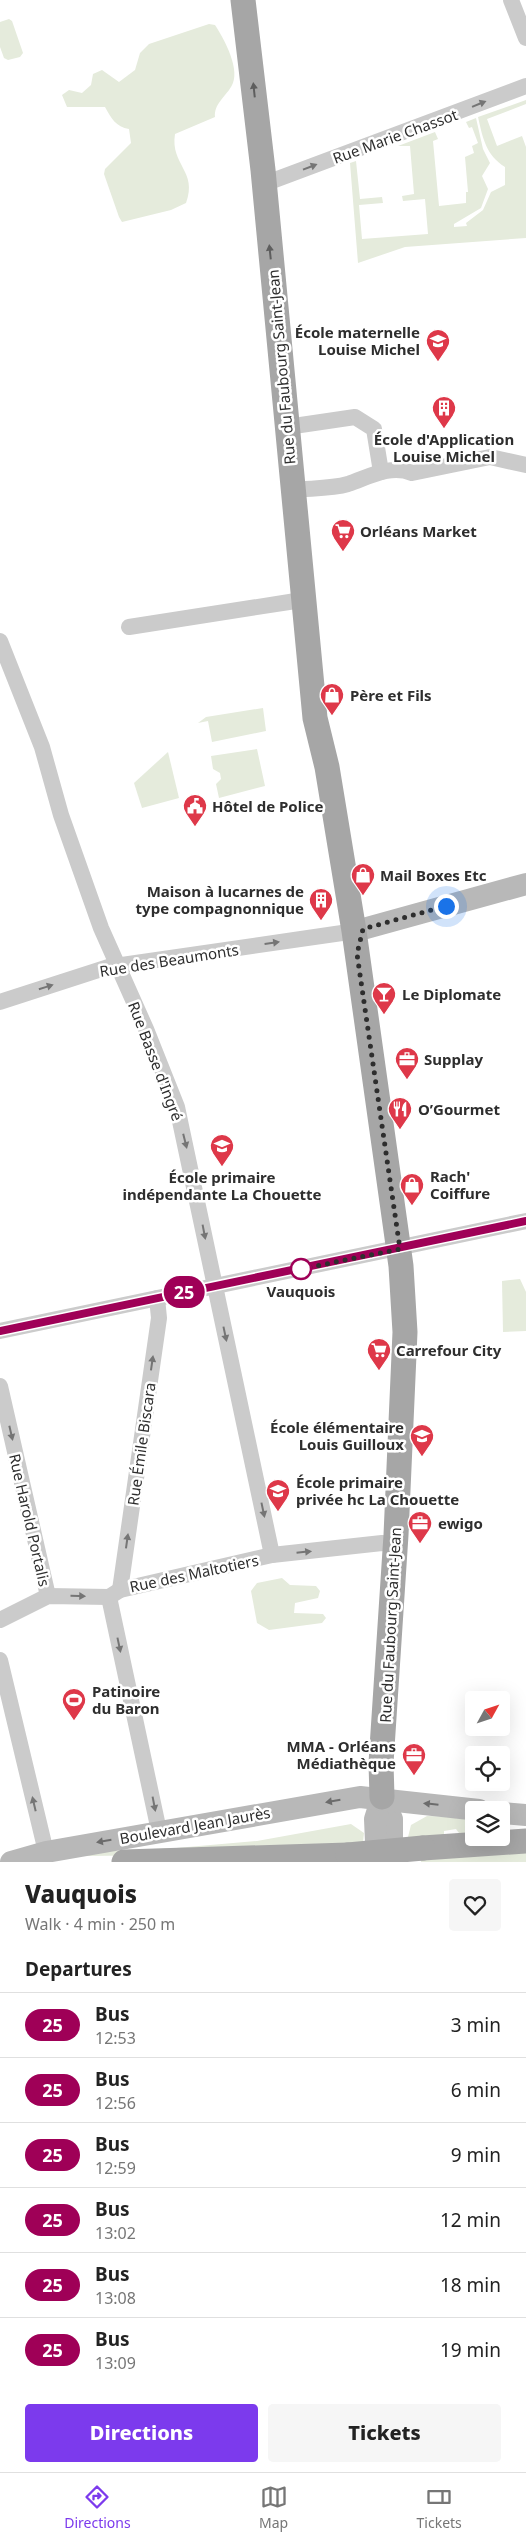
<!DOCTYPE html>
<meta charset="utf-8">
<style>
body{margin:0;font-family:"Noto Sans",sans-serif;background:#f6f6f6;color:#222;height:100vh;display:flex;flex-direction:column;font-size:19px;white-space:nowrap}
*{box-sizing:border-box;margin:0}
p{font-size:16px;color:#767676}
.icon{flex:none;width:28px;height:28px;fill:none;stroke:currentColor;stroke-width:2;stroke-linecap:round;stroke-linejoin:round}
.map{position:relative;height:1862px;overflow:hidden}
.panel{display:flex;flex-direction:column;background:#fff;flex:1}
.panel>*{flex:none}
.badge{padding:0 10px;border-radius:16px;font-size:18px;line-height:32px}
.needle{width:32px;rotate:50deg}
.controls{position:absolute;left:465px;top:1691px;display:grid;gap:10px}
.controls a{display:grid;place-items:center;width:45px;height:45px;border-radius:5px;background:#fff;box-shadow:0 5px 20px #0002;font-size:25px}
.you{position:absolute;width:25px;height:25px;margin:-12px;border:4px solid #fff;border-radius:50%;background:#1a73e8;box-shadow:0 0 0 8px #1a73e833}
.map>.badge{position:absolute;translate:-50% -50%;box-shadow:0 0 0 2px #fff}
h2{padding:0 25px;font-size:19px;line-height:45px}
.round{display:grid;place-items:center;flex:none;width:52px;height:52px;border-radius:5px;background:#f6f6f6}
.summary{display:flex;align-items:center;justify-content:space-between;height:85px;padding:0 25px}
h1{font-size:24px;font-weight:800;line-height:38px}
.action{display:flex;gap:10px;margin-top:auto;padding:10px 25px}
.action a{flex:1;height:58px;border-radius:5px;background:#7c3aed;color:#fff;font-size:20px;font-weight:800;line-height:58px;text-align:center}
.action a+a{background:#f6f6f6;color:#222}
ul{padding:0;list-style:none}
li{display:flex;align-items:center;gap:15px;height:65px;padding:0 25px;border-top:1px solid #e0e0e0}
li div{flex:1}
li b{display:block;font-size:19px}
li em{font-style:normal}
li .badge{min-width:55px;font-weight:700;text-align:center}
.menu{display:flex;justify-content:space-around;align-items:center;height:70px;border-top:1px solid #e0e0e0;background:#fff;font-size:14px;color:#767676}
.menu a{display:grid;justify-items:center;gap:2px}
.menu .on{color:#7c3aed}
.map>svg:first-child{display:block}
.green{fill:#e5ebdc}
.lines{fill:none;stroke-linecap:round;stroke-linejoin:round}
.minor{stroke:#cbcbcb;stroke-width:16}
.secondary{stroke:#b8b8b8;stroke-width:22}
.primary{stroke:#a6a6a6;stroke-width:25}
.primary-bridge{stroke:#a6a6a6;stroke-width:25}
.oneway{fill:#5e5e5e}
.oneway2{fill:#757575}
.oneway3{fill:#6c6c6c}
.line-casing{stroke:#fff;stroke-width:11}
.line{stroke:#9f0057;stroke-width:8}
.walk{stroke:#2e2e2e;stroke-width:5;stroke-dasharray:0 9}
.stop-dot{fill:#fff;stroke:#9f0057;stroke-width:2.5}
.labels{text-anchor:middle;dominant-baseline:central;stroke-width:5;stroke-linejoin:round;paint-order:stroke}
.street-label{font-size:15px;fill:#2e2e2e;stroke:#fff}
.poi-label{font-size:15px;font-weight:bold;fill:#2e2e2e;stroke:#fff;text-anchor:start}
.stop-label{font-size:15px;font-weight:bold;fill:#2e2e2e;stroke:#fff}
</style>
<div class="map">
<svg width="526" height="1862" viewBox="0 0 526 1862">
<rect width="100%" height="100%" fill="#fff"/>
<!-- green -->
<g class="green">
<polygon points="9,19 12,21 23,53 20,57 8,60 4,58 0,47 0,22"/>
<path d="M209,24L215,25C224,39 242,71 231,87C225,97 214,104 215,117L175,134C170,165 198,171 186,203L171,210L122,222L119,217L104,174L105,169L131,143L129,129C116,127 111,118 105,107H67L62,95L69,90L82,93L91,85L93,74L102,70L119,82L135,70L140,53L149,44Z"/>
<path d="M526,100V104L487,119L497,146L522,136L526,147V238L405,247L358,263L350,163L356,161L360,199L382,197L383,203L359,205L362,239L428,234L425,199L403,201L402,196L414,194L410,146H398L435,132L438,139L433,141L439,206L466,203V192H468L465,157L474,153L472,146L478,143L472,127L469,128L466,122L476,118L483,149L490,163L482,176L488,189L481,208L454,224V227L467,226L466,223L483,210L491,192L505,185V167C486,155 483,139 478,117Z"/>
<polygon points="263,708 266,731 212,742 208,721 198,723 206,717"/>
<polygon points="257,749 265,786 219,798 216,784 221,779 220,773 213,769 211,756"/>
<polygon points="168,752 179,798 142,808 134,783"/>
<polygon points="520,1279 526,1292 526,1331 503,1332 502,1281"/>
<polygon points="282,1578 290,1585 316,1586 320,1591 318,1598 295,1603 294,1613 323,1614 326,1618 322,1623 269,1630 257,1623 251,1591 257,1583"/>
<polygon points="427,1816 474,1817 474,1836 465,1836 464,1833 459,1833 456,1829 444,1831 444,1837 408,1837 411,1825"/>
<polygon points="351,1824 364,1833 363,1842 268,1854 85,1856 85,1852 176,1848 257,1841"/>
<polygon points="526,1851 526,1862 421,1862 421,1856"/>
</g>
<g class="lines">
<!-- minor -->
<g class="minor">
<polyline points="511,0 526,38"/>
<polyline points="264,184 526,86"/>
<polyline points="287,427 355,417 374,429 381,472"/>
<path d="M293,490C310,488 331,489 348,484C369,477 390,464 412,473L490,457L526,465"/>
<polyline points="129,627 302,600"/>
<polyline points="0,641 42,747 61,815 101,928 146,1029 177,1107 272,1555"/>
<polyline points="0,1002 108,967 342,933"/>
<polyline points="0,1331 526,1221"/>
<polyline points="0,1386 48,1596"/>
<polyline points="120,1590 159,1318 157,1298"/>
<polyline points="109,1597 159,1831"/>
<polyline points="0,1620 48,1596 109,1597 120,1590 272,1555 382,1543 395,1545"/>
<polyline points="0,1660 46,1852"/>
</g>
<!-- secondary -->
<g class="secondary">
<polyline points="363,929 526,884"/>
<polyline points="382,1797 392,1819 392,1842"/>
<polyline points="501,1813 526,1815"/>
<polyline points="376,1842 375,1819 382,1797"/>
<polyline points="11,1862 46,1852 360,1797 479,1810"/>
</g>
<!-- primary -->
<g class="primary">
<polyline points="243,0 263,170 315,718 327,767 354,931 401,1266 405,1332 396,1535 381,1763 382,1797"/>
<polyline points="423,1848 526,1841"/>
<polyline points="124,1862 348,1855"/>
</g>
<!-- primary-bridge -->
<polyline class="primary-bridge" points="348,1855 423,1848"/>
</g>
<!-- one-way arrows -->
<defs><path id="oneway-solid" d="M-6-.8H1V-3.2L6.5 0L1 3.2V.8H-6Z" transform="scale(1.25)"/></defs>
<g class="oneway">
<use href="#oneway-solid" transform="translate(254 90) rotate(-96)"/>
<use href="#oneway-solid" transform="translate(270 252) rotate(-96)"/>
</g>
<g class="oneway2">
<use href="#oneway-solid" transform="translate(479 104) rotate(-22)"/>
<use href="#oneway-solid" transform="translate(310 167) rotate(-21)"/>
<use href="#oneway-solid" transform="translate(272 943) rotate(-8)"/>
<use href="#oneway-solid" transform="translate(46 987) rotate(-18)"/>
<use href="#oneway-solid" transform="translate(185 1141) rotate(76)"/>
<use href="#oneway-solid" transform="translate(204 1232) rotate(79)"/>
<use href="#oneway-solid" transform="translate(225 1334) rotate(78)"/>
<use href="#oneway-solid" transform="translate(152 1363) rotate(-82)"/>
<use href="#oneway-solid" transform="translate(11 1433) rotate(77)"/>
<use href="#oneway-solid" transform="translate(263 1510) rotate(78)"/>
<use href="#oneway-solid" transform="translate(127 1541) rotate(-82)"/>
<use href="#oneway-solid" transform="translate(304 1552) rotate(-6)"/>
<use href="#oneway-solid" transform="translate(78 1596) rotate(1)"/>
<use href="#oneway-solid" transform="translate(119 1645) rotate(78)"/>
<use href="#oneway-solid" transform="translate(34 1804) rotate(-103)"/>
<use href="#oneway-solid" transform="translate(154 1804) rotate(79)"/>
</g>
<g class="oneway3">
<use href="#oneway-solid" transform="translate(333 1801) rotate(170)"/>
<use href="#oneway-solid" transform="translate(431 1804) rotate(-174)"/>
<use href="#oneway-solid" transform="translate(104 1841) rotate(170)"/>
</g>
<g class="lines">
<!-- line casing -->
<g class="line-casing">
<polyline id="line" points="0,1331 526,1221"/>
</g>
<!-- line -->
<use href="#line" class="line"/>
<!-- walk -->
<polyline class="walk" points="301,1269 400,1249 357,954 363,929 446,906"/>
</g>
<!-- icons -->
<defs>
<g id="school-pin" transform="scale(1.25)"><path d="M0 17L-7.5 6A9.5 9.5 0 1 1 7.5 6Z" fill="#de3849" stroke="#fff"/><path d="M0-5L7-2L0 1L-7-2ZM-4 1L0 2.5L4 1V4Q0 6-4 4Z" fill="#fff"/></g>
<g id="building-pin" transform="scale(1.25)"><path d="M0 17L-7.5 6A9.5 9.5 0 1 1 7.5 6Z" fill="#de3849" stroke="#fff"/><path d="M-4-6H4V6H1V3H-1V6H-4ZM-2.5-4.3h1.7v1.8h-1.7ZM.8-4.3h1.7v1.8H.8ZM-2.5-1h1.7V.8h-1.7ZM.8-1h1.7V.8H.8Z" fill="#fff"/></g>
<g id="supermarket-pin" transform="scale(1.25)"><path d="M0 17L-7.5 6A9.5 9.5 0 1 1 7.5 6Z" fill="#de3849" stroke="#fff"/><path d="M-6-5.5h2.5l.6 2H6L4.5 2H-2.5L-4.4-4H-6ZM-1.5 3.2a1.3 1.3 0 1 0 .1 0ZM3 3.2a1.3 1.3 0 1 0 .1 0Z" fill="#fff"/></g>
<g id="shop-pin" transform="scale(1.25)"><path d="M0 17L-7.5 6A9.5 9.5 0 1 1 7.5 6Z" fill="#de3849" stroke="#fff"/><path d="M-5-2.5h2.3a2.7 3.5 0 0 1 5.4 0H5L5.5 6h-11ZM-1.5-2.5h3a1.5 2.3 0 0 0-3 0Z" fill="#fff"/></g>
<g id="civic-pin" transform="scale(1.25)"><path d="M0 17L-7.5 6A9.5 9.5 0 1 1 7.5 6Z" fill="#de3849" stroke="#fff"/><path d="M-.6-6.5H3V-4.5H.6V-3L4-1V1h2V6H-6V1h2V-1L-.6-3ZM-1.2 2.5V6h2.4V2.5Z" fill="#fff"/></g>
<g id="bar-pin" transform="scale(1.25)"><path d="M0 17L-7.5 6A9.5 9.5 0 1 1 7.5 6Z" fill="#de3849" stroke="#fff"/><path d="M-6-5H6L.8 .8V4.5H3.5V6h-7V4.5H-.8V.8Z" fill="#fff"/></g>
<g id="office-pin" transform="scale(1.25)"><path d="M0 17L-7.5 6A9.5 9.5 0 1 1 7.5 6Z" fill="#de3849" stroke="#fff"/><path d="M-6-3h4V-5.5h4V-3h4V5H-6ZM-1-4.5V-3h2v-1.5ZM-6 0V1H6V0Z" fill="#fff"/></g>
<g id="restaurant-pin" transform="scale(1.25)"><path d="M0 17L-7.5 6A9.5 9.5 0 1 1 7.5 6Z" fill="#de3849" stroke="#fff"/><path d="M-5-6h1v4h1v-4h1v4h1v-4h1v5L-1.5 .5V6h-2V.5L-5-1ZM5-6V6H3V1.5H1.5Q1.5-4 5-6Z" fill="#fff"/></g>
<g id="stadium-pin" transform="scale(1.25)"><path d="M0 17L-7.5 6A9.5 9.5 0 1 1 7.5 6Z" fill="#de3849" stroke="#fff"/><path d="M0-5a6.5 5 0 1 0 0 10a6.5 5 0 1 0 0-10ZM-3.5-1.8h7v3.6h-7Z" fill="#fff"/></g>
</defs>
<g fill-rule="evenodd">
<use href="#school-pin" x="438" y="341"/>
<use href="#building-pin" x="444" y="408"/>
<use href="#supermarket-pin" x="343" y="531"/>
<use href="#shop-pin" x="332" y="695"/>
<use href="#civic-pin" x="195" y="806"/>
<use href="#shop-pin" x="363" y="875"/>
<use href="#building-pin" x="321" y="900"/>
<use href="#bar-pin" x="384" y="994"/>
<use href="#office-pin" x="407" y="1059"/>
<use href="#restaurant-pin" x="400" y="1109"/>
<use href="#school-pin" x="222" y="1146"/>
<use href="#shop-pin" x="412" y="1185"/>
<use href="#supermarket-pin" x="379" y="1350"/>
<use href="#school-pin" x="422" y="1436"/>
<use href="#school-pin" x="278" y="1491"/>
<use href="#office-pin" x="420" y="1523"/>
<use href="#stadium-pin" x="74" y="1700"/>
<use href="#office-pin" x="414" y="1755"/>
</g>
<!-- markers -->
<circle class="stop-dot" cx="301" cy="1269" r="10"/>
<g class="labels">
<!-- street labels -->
<g class="street-label">
<text transform="translate(395 136) rotate(-20)">Rue Marie Chassot</text>
<text transform="translate(281 367) rotate(-95)">Rue du Faubourg Saint-Jean</text>
<text transform="translate(169 960) rotate(-9)">Rue des Beaumonts</text>
<text transform="translate(156 1061) rotate(69)">Rue Basse d'Ingré</text>
<text transform="translate(141 1444) rotate(-82)">Rue Émile Biscara</text>
<text transform="translate(30 1520) rotate(77)">Rue Harold Portalis</text>
<text transform="translate(194 1573) rotate(-12)">Rue des Maltotiers</text>
<text transform="translate(390 1625) rotate(-87)">Rue du Faubourg Saint-Jean</text>
<text transform="translate(195 1825) rotate(-10)">Boulevard Jean Jaurès</text>
</g>
<!-- poi labels -->
<g class="poi-label">
<text x="420" y="332" text-anchor="end">École maternelle<tspan x="420" dy="17">Louise Michel</tspan></text>
<text x="444" y="439" text-anchor="middle">École d'Application<tspan x="444" dy="17">Louise Michel</tspan></text>
<text x="360" y="531">Orléans Market</text>
<text x="350" y="695">Père et Fils</text>
<text x="212" y="806">Hôtel de Police</text>
<text x="380" y="875">Mail Boxes Etc</text>
<text x="304" y="891" text-anchor="end">Maison à lucarnes de<tspan x="304" dy="17">type compagnonnique</tspan></text>
<text x="402" y="994">Le Diplomate</text>
<text x="424" y="1059">Supplay</text>
<text x="418" y="1109">O’Gourmet</text>
<text x="430" y="1176">Rach'<tspan x="430" dy="17">Coiffure</tspan></text>
<text x="222" y="1177" text-anchor="middle">École primaire<tspan x="222" dy="17">indépendante La Chouette</tspan></text>
<text x="396" y="1350">Carrefour City</text>
<text x="404" y="1427" text-anchor="end">École élémentaire<tspan x="404" dy="17">Louis Guilloux</tspan></text>
<text x="296" y="1482">École primaire<tspan x="296" dy="17">privée hc La Chouette</tspan></text>
<text x="438" y="1523">ewigo</text>
<text x="92" y="1691">Patinoire<tspan x="92" dy="17">du Baron</tspan></text>
<text x="396" y="1746" text-anchor="end">MMA - Orléans<tspan x="396" dy="17">Médiathèque</tspan></text>
</g>
<!-- stop labels -->
<g class="stop-label">
<text x="301" y="1291">Vauquois</text>
</g>
</g>
</svg>
<div class="controls">
<a><svg class="needle" viewBox="-14 -14 28 28"><path d="M0-13l5 13h-10z" fill="#e53935"/><path d="M0 13l5-13h-10z" fill="#767676"/></svg></a>
<a><svg class="icon" aria-label="locate" viewBox="0 0 24 24"><circle cx="12" cy="12" r="6"/><path d="M12 2v4M12 18v4M2 12h4M18 12h4"/></svg></a>
<a><svg class="icon" aria-label="layers" viewBox="0 0 24 24"><path d="M12 4l9 5-9 5-9-5zM3 14l9 5 9-5"/></svg></a>
</div>
<div class="you" style="left:446px;top:906px"></div>
<b class="badge" style="left:184px;top:1292px;background:#9f0057;color:#fff">25</b>
</div>
<section class="panel">
<div class="summary"><div><h1>Vauquois</h1><p>Walk · 4 min · 250 m</p></div><a class="round"><svg class="icon" aria-label="heart" viewBox="0 0 24 24"><path d="M12 20l-8-8c-3-5 5-10 8-4 3-6 11-1 8 4z"/></svg></a></div>
<h2>Departures</h2>
<ul>
<li><span class="badge" style="background:#9f0057;color:#fff">25</span><div><b>Bus</b><p>12:53</p></div><em>3 min</em></li>
<li><span class="badge" style="background:#9f0057;color:#fff">25</span><div><b>Bus</b><p>12:56</p></div><em>6 min</em></li>
<li><span class="badge" style="background:#9f0057;color:#fff">25</span><div><b>Bus</b><p>12:59</p></div><em>9 min</em></li>
<li><span class="badge" style="background:#9f0057;color:#fff">25</span><div><b>Bus</b><p>13:02</p></div><em>12 min</em></li>
<li><span class="badge" style="background:#9f0057;color:#fff">25</span><div><b>Bus</b><p>13:08</p></div><em>18 min</em></li>
<li><span class="badge" style="background:#9f0057;color:#fff">25</span><div><b>Bus</b><p>13:09</p></div><em>19 min</em></li>
</ul>
<div class="action"><a>Directions</a><a>Tickets</a></div>
</section>
<nav class="menu">
<a class="on"><svg class="icon" aria-label="directions" viewBox="0 0 24 24"><path d="M12 3l9 9-9 9-9-9zM9 14v-3h6M13 9l2 2-2 2"/></svg>Directions</a>
<a><svg class="icon" aria-label="map" viewBox="0 0 24 24"><path d="M3 6l6-2 6 2 6-2v14l-6 2-6-2-6 2zM9 4v14M15 6v14"/></svg>Map</a>
<a><svg class="icon" aria-label="tickets" viewBox="0 0 24 24"><path d="M3 7h18v10H3zM15 7v10"/></svg>Tickets</a>
</nav>
